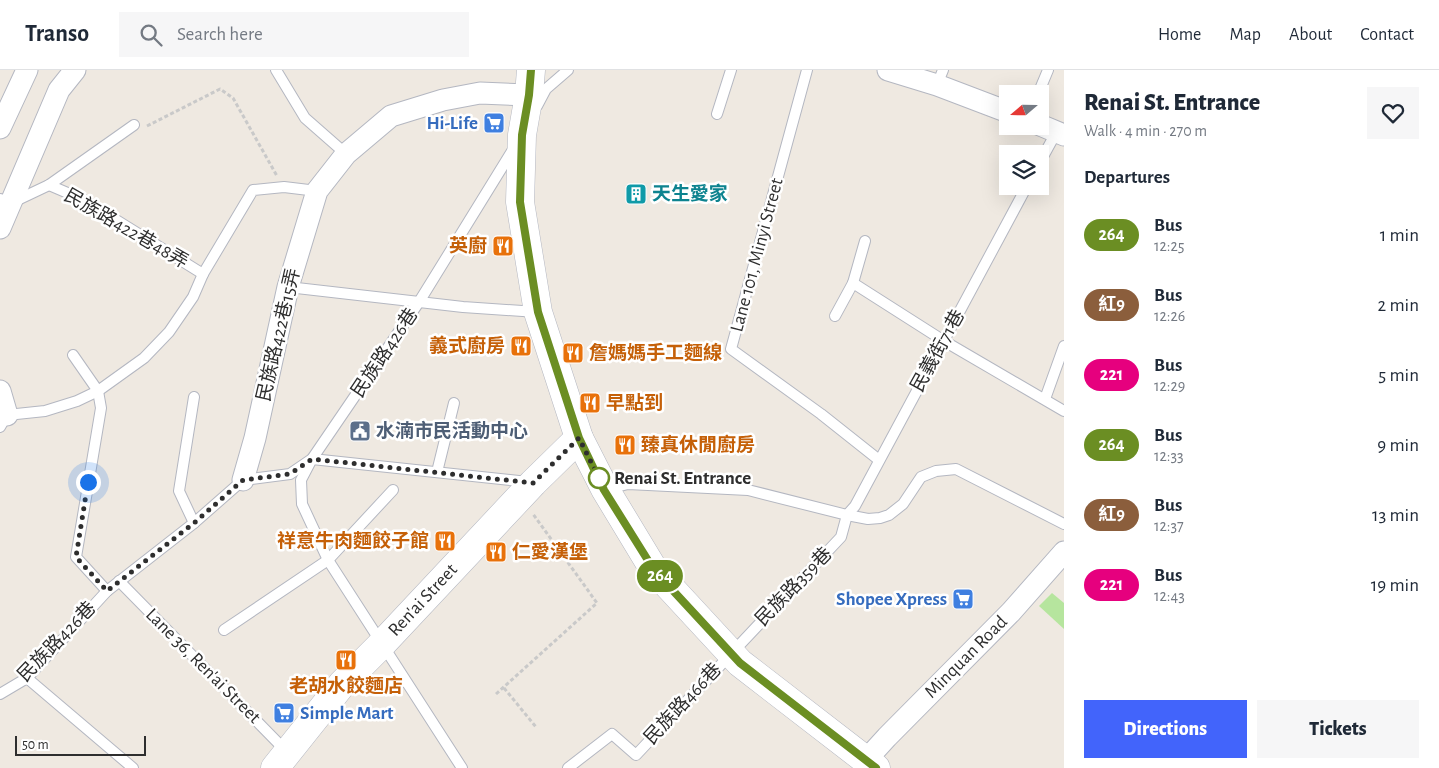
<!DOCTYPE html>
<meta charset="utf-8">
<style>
body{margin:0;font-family:"Alegreya Sans","Noto Sans TC",sans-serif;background:#f6f6f7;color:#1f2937;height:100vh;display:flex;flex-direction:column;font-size:19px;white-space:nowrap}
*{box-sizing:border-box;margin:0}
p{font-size:16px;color:#747a83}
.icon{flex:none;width:28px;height:28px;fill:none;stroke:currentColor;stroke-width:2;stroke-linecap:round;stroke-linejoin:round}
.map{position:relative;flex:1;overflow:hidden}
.side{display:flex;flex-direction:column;background:#fff;width:375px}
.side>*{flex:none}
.badge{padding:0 10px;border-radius:16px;font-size:18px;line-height:32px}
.needle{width:32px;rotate:250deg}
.controls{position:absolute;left:999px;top:15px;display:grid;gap:10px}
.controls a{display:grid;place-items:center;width:50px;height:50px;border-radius:0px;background:#fff;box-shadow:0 5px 20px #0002;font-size:25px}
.scale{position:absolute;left:15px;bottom:12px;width:131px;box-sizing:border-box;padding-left:5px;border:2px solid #2e2e2e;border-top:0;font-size:14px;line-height:18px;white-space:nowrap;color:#2e2e2e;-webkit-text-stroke:4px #fff;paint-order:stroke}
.you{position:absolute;width:25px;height:25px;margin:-12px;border:4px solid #fff;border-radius:50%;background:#1a73e8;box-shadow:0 0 0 8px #1a73e833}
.map>.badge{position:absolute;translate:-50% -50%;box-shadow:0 0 0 2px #fff}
h2{padding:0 20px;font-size:19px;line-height:45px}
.round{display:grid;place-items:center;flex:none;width:52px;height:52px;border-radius:0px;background:#f6f6f7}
.overview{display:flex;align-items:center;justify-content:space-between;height:85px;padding:0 20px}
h1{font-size:24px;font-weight:800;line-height:38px}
.cta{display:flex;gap:10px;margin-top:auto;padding:10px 20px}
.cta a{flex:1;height:58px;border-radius:0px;background:#4264fb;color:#fff;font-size:20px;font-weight:800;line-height:58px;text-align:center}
.cta a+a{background:#f6f6f7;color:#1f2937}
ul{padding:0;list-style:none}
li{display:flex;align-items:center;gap:15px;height:70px;padding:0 20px}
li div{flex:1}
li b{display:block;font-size:19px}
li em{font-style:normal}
li .badge{min-width:55px;font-weight:700;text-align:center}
header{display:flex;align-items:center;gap:30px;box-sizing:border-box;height:70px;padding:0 25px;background:#fff;border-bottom:1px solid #e0e1e3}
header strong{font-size:24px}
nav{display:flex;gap:28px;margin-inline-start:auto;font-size:18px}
.search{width:350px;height:45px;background:#f6f6f7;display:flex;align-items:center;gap:12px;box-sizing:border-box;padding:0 18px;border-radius:0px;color:#747a83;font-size:19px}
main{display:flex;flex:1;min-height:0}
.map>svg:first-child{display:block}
.green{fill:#b6e59e}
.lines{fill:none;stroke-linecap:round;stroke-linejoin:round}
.lane-casing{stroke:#b4b7c1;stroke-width:12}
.street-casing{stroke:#b4b7c1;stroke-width:23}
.secondary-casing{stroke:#b4b7c1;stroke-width:29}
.path{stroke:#c9c9c9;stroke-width:3;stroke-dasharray:4 2.5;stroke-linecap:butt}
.lane{stroke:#fff;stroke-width:10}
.street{stroke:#fff;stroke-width:21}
.secondary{stroke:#fff;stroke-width:28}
.line-casing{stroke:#fff;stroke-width:11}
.line{stroke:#6b8e23;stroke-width:8}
.walk{stroke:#2e2e2e;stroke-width:5;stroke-dasharray:0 9}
.stop-dot{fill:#fff;stroke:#6b8e23;stroke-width:2.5}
.labels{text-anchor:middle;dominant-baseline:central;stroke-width:5;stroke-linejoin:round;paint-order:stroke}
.shop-label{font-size:19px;font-weight:bold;fill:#366cbe;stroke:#fff;text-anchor:end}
.culture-label{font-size:19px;font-weight:bold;fill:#0d838f;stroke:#fff;text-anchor:start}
.street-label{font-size:19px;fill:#2e2e2e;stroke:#fff}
.food-label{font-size:19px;font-weight:bold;fill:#c56008;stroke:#fff;text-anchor:start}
.service-label{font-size:19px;font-weight:bold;fill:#4e5e75;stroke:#fff;text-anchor:start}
.stop-label{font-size:19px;font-weight:bold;fill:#2e2e2e;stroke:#fff;text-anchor:start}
</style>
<header>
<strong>Transo</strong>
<div class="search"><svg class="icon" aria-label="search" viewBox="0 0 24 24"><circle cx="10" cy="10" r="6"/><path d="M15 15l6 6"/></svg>Search here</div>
<nav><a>Home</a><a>Map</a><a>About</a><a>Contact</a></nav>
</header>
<main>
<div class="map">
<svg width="1064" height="698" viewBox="0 0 1064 698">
<rect width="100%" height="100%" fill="#efe9e1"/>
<!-- green -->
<polygon class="green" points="1052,523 1064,533 1064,559 1039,536"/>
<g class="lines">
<!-- lane casing -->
<g class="lane-casing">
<g id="lane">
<polyline points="276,0 305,48 346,84"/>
<polyline points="807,0 731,279 821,344 879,390"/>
<polyline points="937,15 943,0"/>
<polyline points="1038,24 1048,0"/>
<polyline points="537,36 546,19 568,0"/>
<polyline points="717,44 731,0"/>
<polyline points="1040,92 1057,61"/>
<polyline points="49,115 84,130 203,204"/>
<polyline points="0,129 11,133 49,115 134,55"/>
<polyline points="865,171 853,213 944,271 1064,341"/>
<polyline points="288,217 463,237 537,242"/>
<polyline points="835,246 853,213"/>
<polyline points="73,285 98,321 101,338 76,487 107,521"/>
<polyline points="194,327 179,421 194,453"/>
<polyline points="1045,329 1064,276"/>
<polyline points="0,357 7,345 45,341 77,331 98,321 144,288 169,262 193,227 203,204 253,120 284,117 317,121"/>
<polyline points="437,402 454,333"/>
<polyline points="608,419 628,414 748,420 847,445 868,449 880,448 889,445 903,434 921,407 936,401 956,399 1064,454"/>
<polyline points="119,511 286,681"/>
<polyline points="224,560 328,490 393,420"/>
<polyline points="27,608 133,698"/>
<polyline points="0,624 27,608 107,521 194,453 243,410 290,404 312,389 419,232 514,78"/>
<polyline points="462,698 328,490 302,434 301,410 312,389 528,412"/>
<polyline points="568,698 612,664 636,685 841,467 847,445 855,436 1027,116"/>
</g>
</g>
<!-- street casing -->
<g class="street-casing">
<g id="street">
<polyline points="888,0 937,15 1008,42"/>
<polyline points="1040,55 1064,65"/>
<polyline points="0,58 27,0"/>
<polyline points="0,158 59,20 75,0"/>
<polyline points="0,321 7,345"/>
<polyline points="243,410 255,368 288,217 317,121 346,84 391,46 443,30 480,23 529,25"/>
<polyline points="866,690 887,667 1011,542 1064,482"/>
</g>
</g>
<!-- secondary casing -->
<g class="secondary-casing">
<g id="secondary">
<polyline points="531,0 529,25 522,65 520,132 538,242 579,368 605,419 654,500 740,593 876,698"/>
<polyline points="275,698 342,614 382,574 533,413 579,368"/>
</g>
</g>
<!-- path -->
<g class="path">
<polyline points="147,56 220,19 233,28 277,106"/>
<polyline points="504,618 536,657"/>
<polyline points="496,624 597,533 533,444"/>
</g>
<!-- lane -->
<use href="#lane" class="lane"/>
<!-- street -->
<use href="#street" class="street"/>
<!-- secondary -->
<use href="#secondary" class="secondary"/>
</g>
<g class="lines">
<!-- line casing -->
<g class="line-casing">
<polyline id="line" points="531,0 529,25 522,65 520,132 538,242 579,368 604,420 654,500 740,593 876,698"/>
</g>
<!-- line -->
<use href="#line" class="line"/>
<!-- walk -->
<polyline class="walk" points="88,412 76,487 107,521 194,453 243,410 290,404 312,389 533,413 579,368 599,408"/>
</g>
<!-- icons -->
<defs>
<g id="supermarket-square" transform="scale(1.125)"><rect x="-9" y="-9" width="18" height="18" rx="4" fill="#3f7fe0" stroke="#fff"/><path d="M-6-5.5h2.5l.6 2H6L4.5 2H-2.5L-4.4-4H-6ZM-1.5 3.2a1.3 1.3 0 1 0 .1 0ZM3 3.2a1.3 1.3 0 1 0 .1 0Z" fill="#fff"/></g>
<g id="building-square" transform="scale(1.125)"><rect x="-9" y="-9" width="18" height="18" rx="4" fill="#0f9aa8" stroke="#fff"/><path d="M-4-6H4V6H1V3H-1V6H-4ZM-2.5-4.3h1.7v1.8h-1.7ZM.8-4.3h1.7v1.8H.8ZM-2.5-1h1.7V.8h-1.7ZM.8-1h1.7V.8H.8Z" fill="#fff"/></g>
<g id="restaurant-square" transform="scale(1.125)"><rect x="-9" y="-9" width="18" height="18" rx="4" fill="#e8710a" stroke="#fff"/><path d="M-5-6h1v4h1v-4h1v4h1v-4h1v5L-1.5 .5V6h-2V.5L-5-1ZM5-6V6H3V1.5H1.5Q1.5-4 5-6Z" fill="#fff"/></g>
<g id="civic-square" transform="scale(1.125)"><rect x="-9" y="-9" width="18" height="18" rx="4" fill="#5c6f8a" stroke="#fff"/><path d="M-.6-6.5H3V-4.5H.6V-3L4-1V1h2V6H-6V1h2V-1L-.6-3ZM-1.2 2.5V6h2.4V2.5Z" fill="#fff"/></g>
</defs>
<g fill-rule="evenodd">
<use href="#supermarket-square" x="494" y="53"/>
<use href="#building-square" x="636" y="124"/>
<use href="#restaurant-square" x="503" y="176"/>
<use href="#restaurant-square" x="521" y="276"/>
<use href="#restaurant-square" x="573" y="283"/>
<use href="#restaurant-square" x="590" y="333"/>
<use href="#civic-square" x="360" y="361"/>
<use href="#restaurant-square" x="625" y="375"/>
<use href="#restaurant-square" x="445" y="471"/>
<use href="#restaurant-square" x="496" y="482"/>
<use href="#supermarket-square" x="963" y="529"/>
<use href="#restaurant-square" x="346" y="590"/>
<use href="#supermarket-square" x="284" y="643"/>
</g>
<!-- markers -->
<circle class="stop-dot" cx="599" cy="408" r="10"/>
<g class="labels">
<!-- shop labels -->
<g class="shop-label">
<text x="478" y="53">Hi-Life</text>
<text x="947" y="529">Shopee Xpress</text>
<text x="300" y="643" text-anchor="start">Simple Mart</text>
</g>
<!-- culture labels -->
<g class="culture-label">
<text x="652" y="124">天生愛家</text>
</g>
<!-- street labels -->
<g class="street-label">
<text transform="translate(126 159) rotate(30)">民族路422巷48弄</text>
<text transform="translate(757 185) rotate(-75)">Lane 101, Minyi Street</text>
<text transform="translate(279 265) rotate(-77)">民族路422巷15弄</text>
<text transform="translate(938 281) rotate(-61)">民義街71巷</text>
<text transform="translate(385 283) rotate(-56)">民族路426巷</text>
<text transform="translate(794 517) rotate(-46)">民族路359巷</text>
<text transform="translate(423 530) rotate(-47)">Ren'ai Street</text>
<text transform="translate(57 572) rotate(-46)">民族路426巷</text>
<text transform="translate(966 587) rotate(-45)">Minquan Road</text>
<text transform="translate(203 596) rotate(45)">Lane 36, Ren'ai Street</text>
<text transform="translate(683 634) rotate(-47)">民族路466巷</text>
</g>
<!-- food labels -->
<g class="food-label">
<text x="487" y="176" text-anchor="end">英廚</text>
<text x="505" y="276" text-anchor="end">義式廚房</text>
<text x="589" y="283">詹媽媽手工麵線</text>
<text x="606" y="333">早點到</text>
<text x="641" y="375">臻真休閒廚房</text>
<text x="429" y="471" text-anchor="end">祥意牛肉麵餃子館</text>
<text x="512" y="482">仁愛漢堡</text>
<text x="346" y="616" text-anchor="middle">老胡水餃麵店</text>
</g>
<!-- service labels -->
<g class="service-label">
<text x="376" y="361">水湳市民活動中心</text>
</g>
<!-- stop labels -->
<g class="stop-label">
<text x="614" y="408">Renai St. Entrance</text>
</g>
</g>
</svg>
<div class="controls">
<a><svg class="needle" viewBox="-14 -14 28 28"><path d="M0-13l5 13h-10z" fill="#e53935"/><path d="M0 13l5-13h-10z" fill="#747a83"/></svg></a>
<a><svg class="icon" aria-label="layers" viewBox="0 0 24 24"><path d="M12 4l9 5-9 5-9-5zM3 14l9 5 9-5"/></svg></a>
</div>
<div class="scale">50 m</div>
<div class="you" style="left:88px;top:412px"></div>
<b class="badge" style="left:660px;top:506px;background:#6b8e23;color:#fff">264</b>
</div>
<section class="side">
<div class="overview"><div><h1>Renai St. Entrance</h1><p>Walk · 4 min · 270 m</p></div><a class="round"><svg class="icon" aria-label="heart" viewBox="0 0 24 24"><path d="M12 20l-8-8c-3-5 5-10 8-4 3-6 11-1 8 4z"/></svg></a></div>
<h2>Departures</h2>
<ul>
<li><span class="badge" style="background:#6b8e23;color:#fff">264</span><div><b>Bus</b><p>12:25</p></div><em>1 min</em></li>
<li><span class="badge" style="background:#8b5e3c;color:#fff">紅9</span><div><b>Bus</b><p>12:26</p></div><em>2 min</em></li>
<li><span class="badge" style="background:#e6007e;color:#fff">221</span><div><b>Bus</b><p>12:29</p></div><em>5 min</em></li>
<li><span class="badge" style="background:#6b8e23;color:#fff">264</span><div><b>Bus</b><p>12:33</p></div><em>9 min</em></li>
<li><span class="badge" style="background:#8b5e3c;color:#fff">紅9</span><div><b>Bus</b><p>12:37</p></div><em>13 min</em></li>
<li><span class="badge" style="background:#e6007e;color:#fff">221</span><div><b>Bus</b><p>12:43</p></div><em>19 min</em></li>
</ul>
<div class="cta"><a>Directions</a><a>Tickets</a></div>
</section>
</main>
